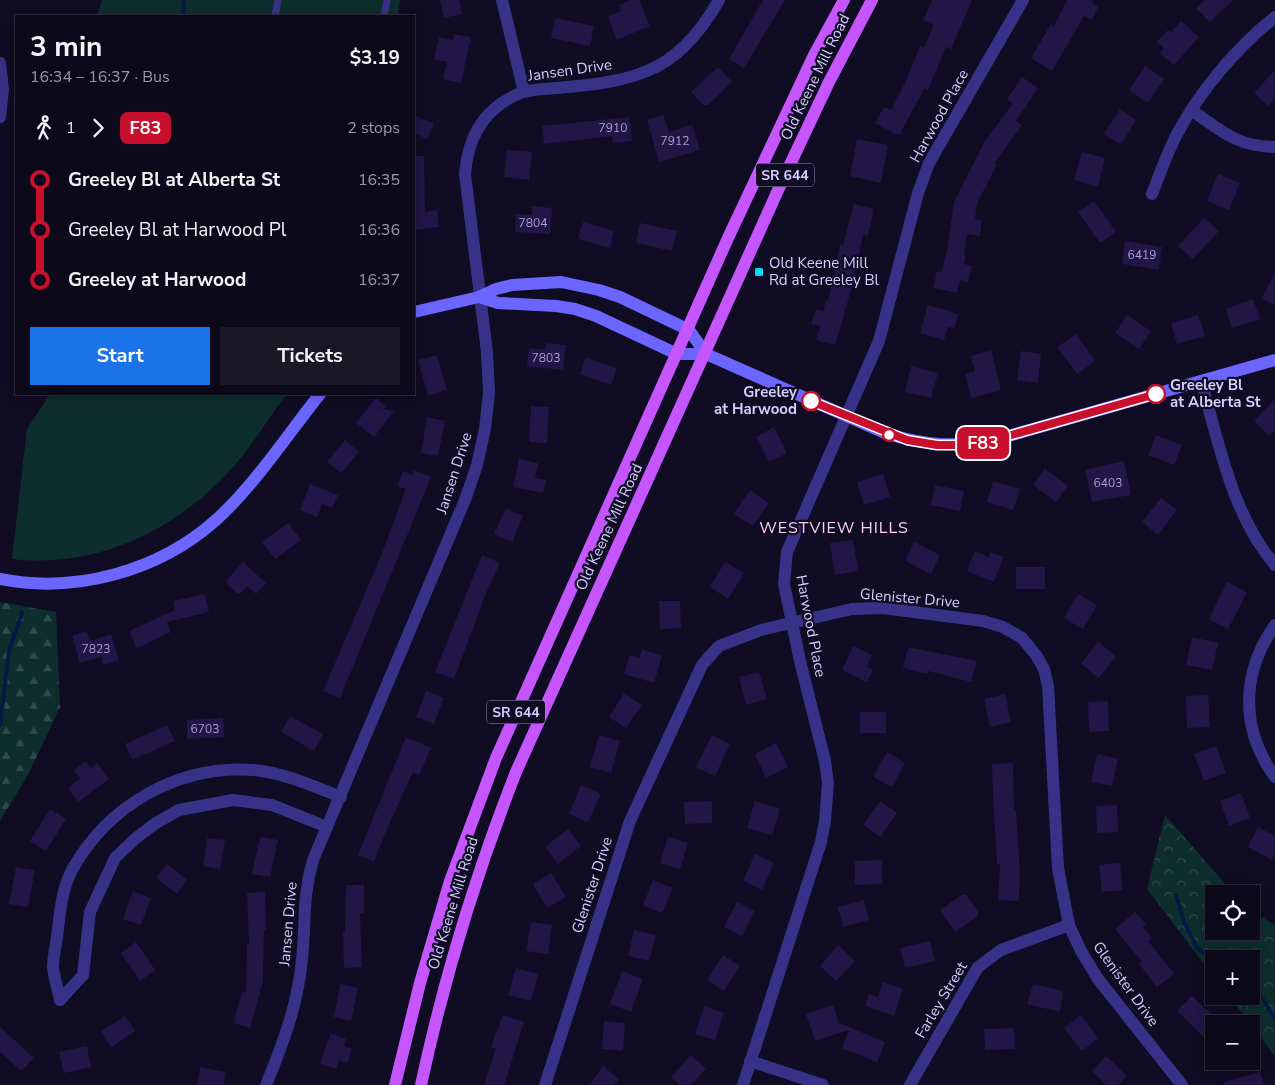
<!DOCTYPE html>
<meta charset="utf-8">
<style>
body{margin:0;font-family:"Nunito Sans",sans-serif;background:#1a1727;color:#f1f3f6;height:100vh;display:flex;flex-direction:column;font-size:19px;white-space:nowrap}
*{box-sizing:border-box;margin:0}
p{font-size:16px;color:#9a9aa2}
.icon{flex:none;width:28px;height:28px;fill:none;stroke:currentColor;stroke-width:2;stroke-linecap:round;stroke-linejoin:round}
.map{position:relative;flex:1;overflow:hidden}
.panel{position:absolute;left:15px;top:15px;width:400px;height:380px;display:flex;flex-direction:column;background:#0c091a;border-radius:0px;box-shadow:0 2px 12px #0003,0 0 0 1px #2c2a39}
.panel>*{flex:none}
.badge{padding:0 10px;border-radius:8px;font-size:18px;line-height:32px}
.buttons{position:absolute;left:1205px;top:885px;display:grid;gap:10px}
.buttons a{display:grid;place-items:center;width:55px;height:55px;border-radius:0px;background:#0c091a;box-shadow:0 2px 12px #0003,0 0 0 1px #2c2a39;font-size:25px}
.map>.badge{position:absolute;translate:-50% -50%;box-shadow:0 0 0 2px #fff}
.legs{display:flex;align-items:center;gap:8px;height:55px;padding:0 15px;font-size:16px}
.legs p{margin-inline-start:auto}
.headline{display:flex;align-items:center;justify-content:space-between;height:85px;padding:0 15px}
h1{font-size:28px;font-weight:700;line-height:38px}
.primary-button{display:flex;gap:10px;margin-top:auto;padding:10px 15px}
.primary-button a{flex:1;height:58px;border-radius:0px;background:#1a73e8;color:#fff;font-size:20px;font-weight:700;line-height:58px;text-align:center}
.primary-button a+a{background:#1a1727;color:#f1f3f6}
ul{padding:0 15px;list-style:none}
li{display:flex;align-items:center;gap:18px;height:50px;font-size:19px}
li i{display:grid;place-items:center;width:8px;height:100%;margin:0 6px;background:currentColor}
li i::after{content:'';width:12px;height:12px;margin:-6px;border:4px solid;border-radius:50%;background:#0c091a}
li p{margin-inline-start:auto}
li:first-child i{background:linear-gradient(#0000 50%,currentColor 0)}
li:last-child i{background:linear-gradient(currentColor 50%,#0000 0)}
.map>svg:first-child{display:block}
.grass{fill:#0e2e2d}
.forest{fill:url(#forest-firs)}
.park{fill:url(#park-crowns)}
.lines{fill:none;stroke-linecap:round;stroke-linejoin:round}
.stream{stroke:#051a43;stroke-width:4}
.building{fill:#211646}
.lane{stroke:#373287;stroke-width:7}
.street{stroke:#373287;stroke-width:12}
.secondary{stroke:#6c65ff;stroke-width:12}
.primary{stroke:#c455ff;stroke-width:12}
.line-1-casing{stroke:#fff;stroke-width:11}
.line-1{stroke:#c8102e;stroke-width:8}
.poi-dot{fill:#00daf9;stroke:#100c23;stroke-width:2}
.stop-1-dot{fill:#fff;stroke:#c8102e;stroke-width:2.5}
.labels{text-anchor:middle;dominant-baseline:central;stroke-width:4.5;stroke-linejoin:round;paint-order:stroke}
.number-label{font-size:12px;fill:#a8a0d1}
.shield{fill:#100c23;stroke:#9a94bd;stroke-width:1}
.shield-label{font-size:14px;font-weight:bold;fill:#d5ceff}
.street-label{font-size:15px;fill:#d5ceff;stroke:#100c23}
.poi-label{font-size:15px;fill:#d5ceff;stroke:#100c23;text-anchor:start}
.stop-label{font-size:15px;font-weight:bold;fill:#d5ceff;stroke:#100c23;text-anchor:start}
.neighbourhood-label{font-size:16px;letter-spacing:1px;fill:#ffd0ed;stroke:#100c23}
</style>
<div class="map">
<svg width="1275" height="1085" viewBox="0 0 1275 1085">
<defs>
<pattern id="forest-firs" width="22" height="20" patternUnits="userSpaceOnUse" patternTransform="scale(1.25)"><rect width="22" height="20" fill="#0e2e2d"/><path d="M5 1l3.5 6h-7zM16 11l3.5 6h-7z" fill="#304b4c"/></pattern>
<pattern id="park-crowns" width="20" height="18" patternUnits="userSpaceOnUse" patternTransform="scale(1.25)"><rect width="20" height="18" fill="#0e2e2d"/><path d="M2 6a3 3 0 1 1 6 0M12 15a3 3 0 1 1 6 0" fill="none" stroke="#304b4c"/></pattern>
</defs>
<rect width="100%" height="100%" fill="#100c23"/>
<!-- grass -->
<g class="grass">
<polygon points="102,0 400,0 398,16 97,16"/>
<path d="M50,394H287C269,417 254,443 235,465C179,529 98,569 12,559L27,429Z"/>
</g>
<!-- forest -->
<polygon class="forest" points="0,602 56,612 60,707 29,773 0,821"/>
<!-- park -->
<polygon class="park" points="1165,815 1234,894 1214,894 1214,931 1251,931 1251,911 1275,925 1275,1056 1229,996 1251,996 1251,959 1214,959 1214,977 1147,889"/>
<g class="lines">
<!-- stream -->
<g class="stream">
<polyline points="183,16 184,0"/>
<polyline points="0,725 9,651 22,613"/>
<polyline points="1176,895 1184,922 1197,948 1214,959"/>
<polyline points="1251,984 1256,988 1275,1019"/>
</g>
</g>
<!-- building -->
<g class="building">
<polygon points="440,0 459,0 462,14 444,18"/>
<polygon points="630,0 639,0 650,26 617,40 608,17 621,11 619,5"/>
<polygon points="763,0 785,0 744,68 729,59"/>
<polygon points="932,0 972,0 951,49 946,47 928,90 924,89 900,134 895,134 875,123 884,107 891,110 906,81 920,46 924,47 934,25 923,20"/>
<polygon points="1067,0 1093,0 1092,3 1098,7 1092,20 1084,16 1052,71 1031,58 1051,24 1054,27"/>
<polygon points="1205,0 1233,0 1210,22 1196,8"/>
<polygon points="555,18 594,26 590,46 551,38"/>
<polygon points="1181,21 1199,37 1174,65 1160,53 1164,48 1157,42 1168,30 1171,32"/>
<polygon points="454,34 471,37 461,83 443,79 447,62 434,59 439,37 453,40"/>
<polygon points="1145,66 1164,79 1148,103 1129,90"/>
<polygon points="718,67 732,82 708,105 703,105 691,92"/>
<polygon points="1275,70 1275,98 1268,106 1254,93"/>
<polygon points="1022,77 1038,88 1016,121 1022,125 994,164 997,165 977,203 975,219 982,220 980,236 967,234 964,255 966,255 964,264 972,266 968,282 960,280 957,293 933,288 937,271 941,272 947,251 954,202 985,141 1013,103 1007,99"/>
<polygon points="1120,109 1136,120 1122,143 1118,143 1104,134"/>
<polygon points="414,115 434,124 427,139 414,133"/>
<polygon points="663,115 669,132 692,125 700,150 659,162 647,120"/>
<polygon points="630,117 632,141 613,143 612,136 544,144 542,126"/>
<polygon points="857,139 888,145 881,183 850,176"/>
<polygon points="507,150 532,152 529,180 504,177"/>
<polygon points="1082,152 1105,158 1098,187 1074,180"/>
<polygon points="414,156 424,156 425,212 437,210 439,227 414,230"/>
<polygon points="1218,174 1240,183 1229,210 1207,201"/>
<polygon points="1094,201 1116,232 1100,243 1078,212"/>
<polygon points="854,204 874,209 868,236 863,235 851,290 835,345 816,340 820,326 811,324 816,309 823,311 826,301 828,301 840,245 843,245"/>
<polygon points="532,206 552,208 550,234 515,232 516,214 532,215"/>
<polygon points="1204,218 1219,231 1193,259 1178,246"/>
<polygon points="583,222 614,231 610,248 578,239"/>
<polygon points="640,223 677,231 672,251 636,243"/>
<polygon points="1125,241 1162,247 1159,270 1122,264"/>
<polygon points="1275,272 1275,305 1262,299"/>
<polygon points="1253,299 1260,319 1232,328 1226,309"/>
<polygon points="928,305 959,314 954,328 948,327 944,340 920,333"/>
<polygon points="1127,315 1151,331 1139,349 1115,333"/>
<polygon points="1198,315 1205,336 1177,344 1171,323"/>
<polygon points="1076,334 1095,361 1077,374 1057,347"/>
<polygon points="546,343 566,345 563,370 527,366 529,348 545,350"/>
<polygon points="991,350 1001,390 971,398 965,374 975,371 971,356"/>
<polygon points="1021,351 1041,354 1038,383 1017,380"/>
<polygon points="437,355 447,390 428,395 418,360"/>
<polygon points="586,357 617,369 611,385 580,374"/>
<polygon points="911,366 938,373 931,398 905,392"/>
<polygon points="376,398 387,407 382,409 394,411 374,437 356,423"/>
<polygon points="1275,399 1275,430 1269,436 1254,421"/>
<polygon points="531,406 549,407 547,443 529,442"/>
<polygon points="427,417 445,421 438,456 421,453"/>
<polygon points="774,427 787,453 769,462 756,437"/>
<polygon points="1156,435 1182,445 1174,465 1148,455"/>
<polygon points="345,440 359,452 341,473 327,462"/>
<polygon points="519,459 538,463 535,478 546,480 543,493 513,487"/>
<polygon points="1124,461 1131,495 1092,502 1085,470"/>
<polygon points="1045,469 1068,486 1056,502 1033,485"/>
<polygon points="414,470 431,477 340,698 323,691 381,556 406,489 397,486 403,471 412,475"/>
<polygon points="883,474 890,497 864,505 857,482"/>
<polygon points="993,481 1020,489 1013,510 987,502"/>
<polygon points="310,484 338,495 332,508 322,504 317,517 300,510"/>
<polygon points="935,485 964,491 960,511 931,505"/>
<polygon points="750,490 769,503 753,526 734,514"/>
<polygon points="1161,498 1177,510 1158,535 1142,522"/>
<polygon points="506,508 523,516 512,542 494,534"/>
<polygon points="288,523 301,540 275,559 262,542"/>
<polygon points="853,540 858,571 835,575 830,543"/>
<polygon points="914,542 940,555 931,574 905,561"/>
<polygon points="975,551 989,557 990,552 1003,557 994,582 967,571"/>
<polygon points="482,555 500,563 488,588 454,679 435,672"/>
<polygon points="243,562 266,583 256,594 247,586 241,593 237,593 227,584 227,580"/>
<polygon points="725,562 744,573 728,599 710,587"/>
<rect x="1016" y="567" width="29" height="22"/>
<polygon points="1227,582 1247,592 1228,629 1209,619"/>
<polygon points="205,594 209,612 167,622 171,632 137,648 129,631 175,610 173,601"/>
<polygon points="1078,594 1097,605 1083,629 1064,618"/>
<polygon points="659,601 680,601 681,628 660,629"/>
<polygon points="87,631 90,641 111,634 119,660 103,665 101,657 80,663 72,636"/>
<polygon points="1192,637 1218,643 1212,670 1186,665"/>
<polygon points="1098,642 1116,656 1099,678 1081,664"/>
<polygon points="853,646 872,655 867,667 873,670 867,682 842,670"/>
<polygon points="908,647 977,661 971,682 928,671 927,674 903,668"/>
<polygon points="642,649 662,656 654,683 624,674 630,655 639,658"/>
<polygon points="759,672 767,699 746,705 739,677"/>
<polygon points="426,691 444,698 434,724 416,717"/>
<polygon points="624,693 642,705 626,728 609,717"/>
<polygon points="1005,694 1011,722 990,727 984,699"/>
<polygon points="1208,695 1210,727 1187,728 1186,696"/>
<polygon points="1108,701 1109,731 1089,732 1088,702"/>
<rect x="860" y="712" width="26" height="21"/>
<polygon points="290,716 323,734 314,751 281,732"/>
<polygon points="223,718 224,737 187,739 187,720"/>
<polygon points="167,725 175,741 132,760 125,744"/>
<polygon points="599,735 620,741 611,773 590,767"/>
<polygon points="712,735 730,744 715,776 696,767"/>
<polygon points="406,737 431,748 419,775 413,772 390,822 374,861 358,855"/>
<polygon points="776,743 788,767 766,778 755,754"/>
<polygon points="1216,746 1226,773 1204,781 1194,754"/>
<polygon points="887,752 905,763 892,787 873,777"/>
<polygon points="1097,754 1118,759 1112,786 1091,782"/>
<polygon points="86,761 91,768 97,763 109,779 78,802 68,788 80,778 74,770"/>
<polygon points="1013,763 1014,811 1016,811 1020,871 1019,901 998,900 1000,864 997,864 993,795 992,764"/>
<polygon points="581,785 601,794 588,822 569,814"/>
<polygon points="1241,793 1250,818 1229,826 1220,801"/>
<polygon points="712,801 712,823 685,824 684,802"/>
<polygon points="755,801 780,809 772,835 747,828"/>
<polygon points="880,801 897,813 880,837 863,825"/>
<polygon points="1117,805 1118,832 1097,833 1096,806"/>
<polygon points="50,809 66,819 46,851 30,841"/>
<polygon points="1258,827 1275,836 1275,853 1272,860 1248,847"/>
<polygon points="568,829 581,846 558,864 545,847"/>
<polygon points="260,837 278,840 270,877 252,874"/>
<polygon points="668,837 688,843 680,869 660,863"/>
<polygon points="207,838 225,840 220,869 203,866"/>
<polygon points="755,854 774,863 762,890 743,881"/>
<polygon points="882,860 882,884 855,885 855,861"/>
<polygon points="1120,863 1123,890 1102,892 1099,865"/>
<polygon points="167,864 187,880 177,894 156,878"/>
<polygon points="16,867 35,870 28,907 9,904"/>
<polygon points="551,873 566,897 547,908 533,884"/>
<polygon points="653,880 673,888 662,913 643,905"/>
<polygon points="346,885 364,885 364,913 360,913 362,967 344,968 343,932 345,932"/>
<polygon points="133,891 151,898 141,925 123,919"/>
<polygon points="265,892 266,930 264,930 263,981 250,1028 233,1023 242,992 246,993 247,944 249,944 247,893"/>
<polygon points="962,895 966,895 978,911 978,916 955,932 940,910"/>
<polygon points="864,900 869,920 843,927 838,907"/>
<polygon points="737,902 755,911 742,936 724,927"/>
<polygon points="1135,912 1146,924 1143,927 1152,938 1148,941 1174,974 1157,987 1139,964 1142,962 1115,929"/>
<polygon points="531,922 552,925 548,954 526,951"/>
<polygon points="634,930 656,935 649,961 628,956"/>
<polygon points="930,941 935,961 905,968 900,948"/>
<polygon points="136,942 155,970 140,981 121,953"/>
<polygon points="838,945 855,961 836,981 820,966"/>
<polygon points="723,955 740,966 724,991 707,980"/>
<polygon points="516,968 538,974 531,1001 508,995"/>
<polygon points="622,971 643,979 631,1012 610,1004"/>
<polygon points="883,982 903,989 894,1016 865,1006 869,994 878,997"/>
<polygon points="340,984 358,988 351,1021 334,1017"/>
<polygon points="1033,984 1063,991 1060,1012 1027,1004"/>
<polygon points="1192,996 1214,1017 1214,1047 1177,1011"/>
<polygon points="833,1005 839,1023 885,1042 877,1062 842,1048 849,1030 815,1041 806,1014"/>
<polygon points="704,1006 724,1013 715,1040 695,1034"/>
<polygon points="503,1015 524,1022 504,1085 484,1085 496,1049 491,1047"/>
<polygon points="1081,1015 1098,1038 1082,1051 1064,1028"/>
<polygon points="125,1016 135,1031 111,1047 101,1031"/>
<polygon points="604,1021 625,1023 623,1051 602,1049"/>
<polygon points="0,1027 34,1058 21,1071 0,1052"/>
<polygon points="1014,1028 1015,1049 985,1050 984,1029"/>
<polygon points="331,1033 346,1039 344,1046 352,1049 347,1063 339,1060 336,1069 320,1063"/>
<polygon points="87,1046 91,1067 64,1073 59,1052"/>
<polygon points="691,1055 706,1069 691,1085 680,1085 671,1077"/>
<polygon points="1106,1056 1127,1076 1118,1085 1106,1085 1092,1071"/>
<polygon points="603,1066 619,1079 614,1085 589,1085"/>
<polygon points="200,1067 226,1072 224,1085 197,1085"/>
<polygon points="1260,1072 1264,1085 1224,1085 1224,1082"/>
</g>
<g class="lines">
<!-- lane -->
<g class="lane">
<polyline points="275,16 278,0"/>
<polyline points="384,16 387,0"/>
</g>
<!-- street -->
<g class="street">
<polyline points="502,0 524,92"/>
<polyline points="0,63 3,89 0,117"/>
<path d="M1191,110C1222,131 1235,146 1275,147"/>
<path d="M1152,194C1160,174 1167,153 1177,134C1200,91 1236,48 1275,17"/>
<path d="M1201,381C1219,443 1232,515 1275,565"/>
<path d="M1275,625C1241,673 1240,729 1275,777"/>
<path d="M60,1000C58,989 54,978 53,967C53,957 56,946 57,937C60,914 61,891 72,870C108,805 179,764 254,770C284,773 313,786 341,797"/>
<polyline points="60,1000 83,975 90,912 115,858 136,838 156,823 179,810 233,800 272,805 327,827"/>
<polyline points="750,1061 823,1085"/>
<path d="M266,1085C283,1044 298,1004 302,959C306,922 302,898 313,860L465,500L477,465L485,429L489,393L487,352L465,174C468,135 486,106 523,92C533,89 547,89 557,88C588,85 618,83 647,71C680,58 702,30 719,0"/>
<polyline points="545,1085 630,821 702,665 719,646 761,630 852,609 883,608 983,621 1003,627 1022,638 1036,655 1044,669 1048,686 1058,868 1069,925 1081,951 1098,979 1182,1085"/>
<polyline points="743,1085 821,842 825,821 828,783 825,761 800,661 784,584 787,552 879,341 918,193 929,163 1023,0"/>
<polyline points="910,1085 978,967 1001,950 1069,925"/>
</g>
<!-- secondary -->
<g class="secondary">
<path d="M479,297L498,303L556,306L575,309L596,316L677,354H706L885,433C925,446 960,448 1001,438L1275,360"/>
<polyline points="414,312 479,297 496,289 512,285 561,282 599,290 620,297 689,330 706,354"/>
<path d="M0,579C76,594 159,571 216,520C254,486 288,434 320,394"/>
</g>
<!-- primary -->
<g class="primary">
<polyline points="395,1085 420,983 450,881 496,758 728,238 814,55 844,0"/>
<path d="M421,1085C444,978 476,874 516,772L779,188L829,82L872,0"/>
</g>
</g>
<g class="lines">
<!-- line-1 casing -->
<g class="line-1-casing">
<polyline id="line-1" points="811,401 907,440 937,445 964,445 1001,438 1156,394"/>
</g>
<!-- line-1 -->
<use href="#line-1" class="line-1"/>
</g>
<!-- markers -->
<rect class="poi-dot" x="754" y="267" width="10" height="10" rx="2.5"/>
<g class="stop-1-dot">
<circle cx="1156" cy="394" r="9"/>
<circle cx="811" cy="401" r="9"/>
<circle cx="889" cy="435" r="6"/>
</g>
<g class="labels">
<!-- number labels -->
<g class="number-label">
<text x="613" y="128">7910</text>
<text x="675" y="141">7912</text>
<text x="533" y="223">7804</text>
<text x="1142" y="255">6419</text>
<text x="546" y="358">7803</text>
<text x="1108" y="483">6403</text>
<text x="96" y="649">7823</text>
<text x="205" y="729">6703</text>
</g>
<!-- shield labels -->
<g class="shield">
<rect x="756" y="163.5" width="58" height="23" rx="4"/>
<rect x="487" y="700.5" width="58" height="23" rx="4"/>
</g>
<g class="shield-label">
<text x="785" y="175">SR 644</text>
<text x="516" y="712">SR 644</text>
</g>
<!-- street labels -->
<g class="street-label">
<text transform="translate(570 70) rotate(-8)">Jansen Drive</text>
<text transform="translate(815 77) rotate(-64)">Old Keene Mill Road</text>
<text transform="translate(939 116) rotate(-61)">Harwood Place</text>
<text transform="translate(454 473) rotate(-72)">Jansen Drive</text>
<text transform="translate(609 527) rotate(-65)">Old Keene Mill Road</text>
<text transform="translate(910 598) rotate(5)">Glenister Drive</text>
<text transform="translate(811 626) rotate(79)">Harwood Place</text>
<text transform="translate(592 885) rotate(-72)">Glenister Drive</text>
<text transform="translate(453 903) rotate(-73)">Old Keene Mill Road</text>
<text transform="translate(288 924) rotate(-85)">Jansen Drive</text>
<text transform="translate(1126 984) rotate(54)">Glenister Drive</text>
<text transform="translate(941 1000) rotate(-59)">Farley Street</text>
</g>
<!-- poi labels -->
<g class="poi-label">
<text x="769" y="263">Old Keene Mill<tspan x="769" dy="17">Rd at Greeley Bl</tspan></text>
</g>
<!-- stop labels -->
<g class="stop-label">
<text x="1170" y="385">Greeley Bl<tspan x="1170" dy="17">at Alberta St</tspan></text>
<text x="797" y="392" text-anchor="end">Greeley<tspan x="797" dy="17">at Harwood</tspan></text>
</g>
<!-- neighbourhood labels -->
<g class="neighbourhood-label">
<text x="834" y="528">WESTVIEW HILLS</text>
</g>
</g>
</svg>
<div class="buttons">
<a><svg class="icon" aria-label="locate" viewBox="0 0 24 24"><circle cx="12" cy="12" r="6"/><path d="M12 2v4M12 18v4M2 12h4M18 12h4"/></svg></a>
<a>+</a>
<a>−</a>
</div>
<b class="badge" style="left:983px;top:443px;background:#c8102e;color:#fff">F83</b>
<section class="panel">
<div class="headline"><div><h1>3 min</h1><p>16:34 – 16:37 · Bus</p></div><b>$3.19</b></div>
<div class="legs"><svg class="icon" aria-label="walk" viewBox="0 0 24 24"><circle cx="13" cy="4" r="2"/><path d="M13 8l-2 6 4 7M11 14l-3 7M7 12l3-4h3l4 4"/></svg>1<svg class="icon" aria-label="forward" viewBox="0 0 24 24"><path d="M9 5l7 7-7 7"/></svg><b class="badge" style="background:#c8102e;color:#fff">F83</b><p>2 stops</p></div>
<ul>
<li><i style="color:#c8102e"></i><b>Greeley Bl at Alberta St</b><p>16:35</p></li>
<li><i style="color:#c8102e"></i><span>Greeley Bl at Harwood Pl</span><p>16:36</p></li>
<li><i style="color:#c8102e"></i><b>Greeley at Harwood</b><p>16:37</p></li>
</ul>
<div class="primary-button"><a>Start</a><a>Tickets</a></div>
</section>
</div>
